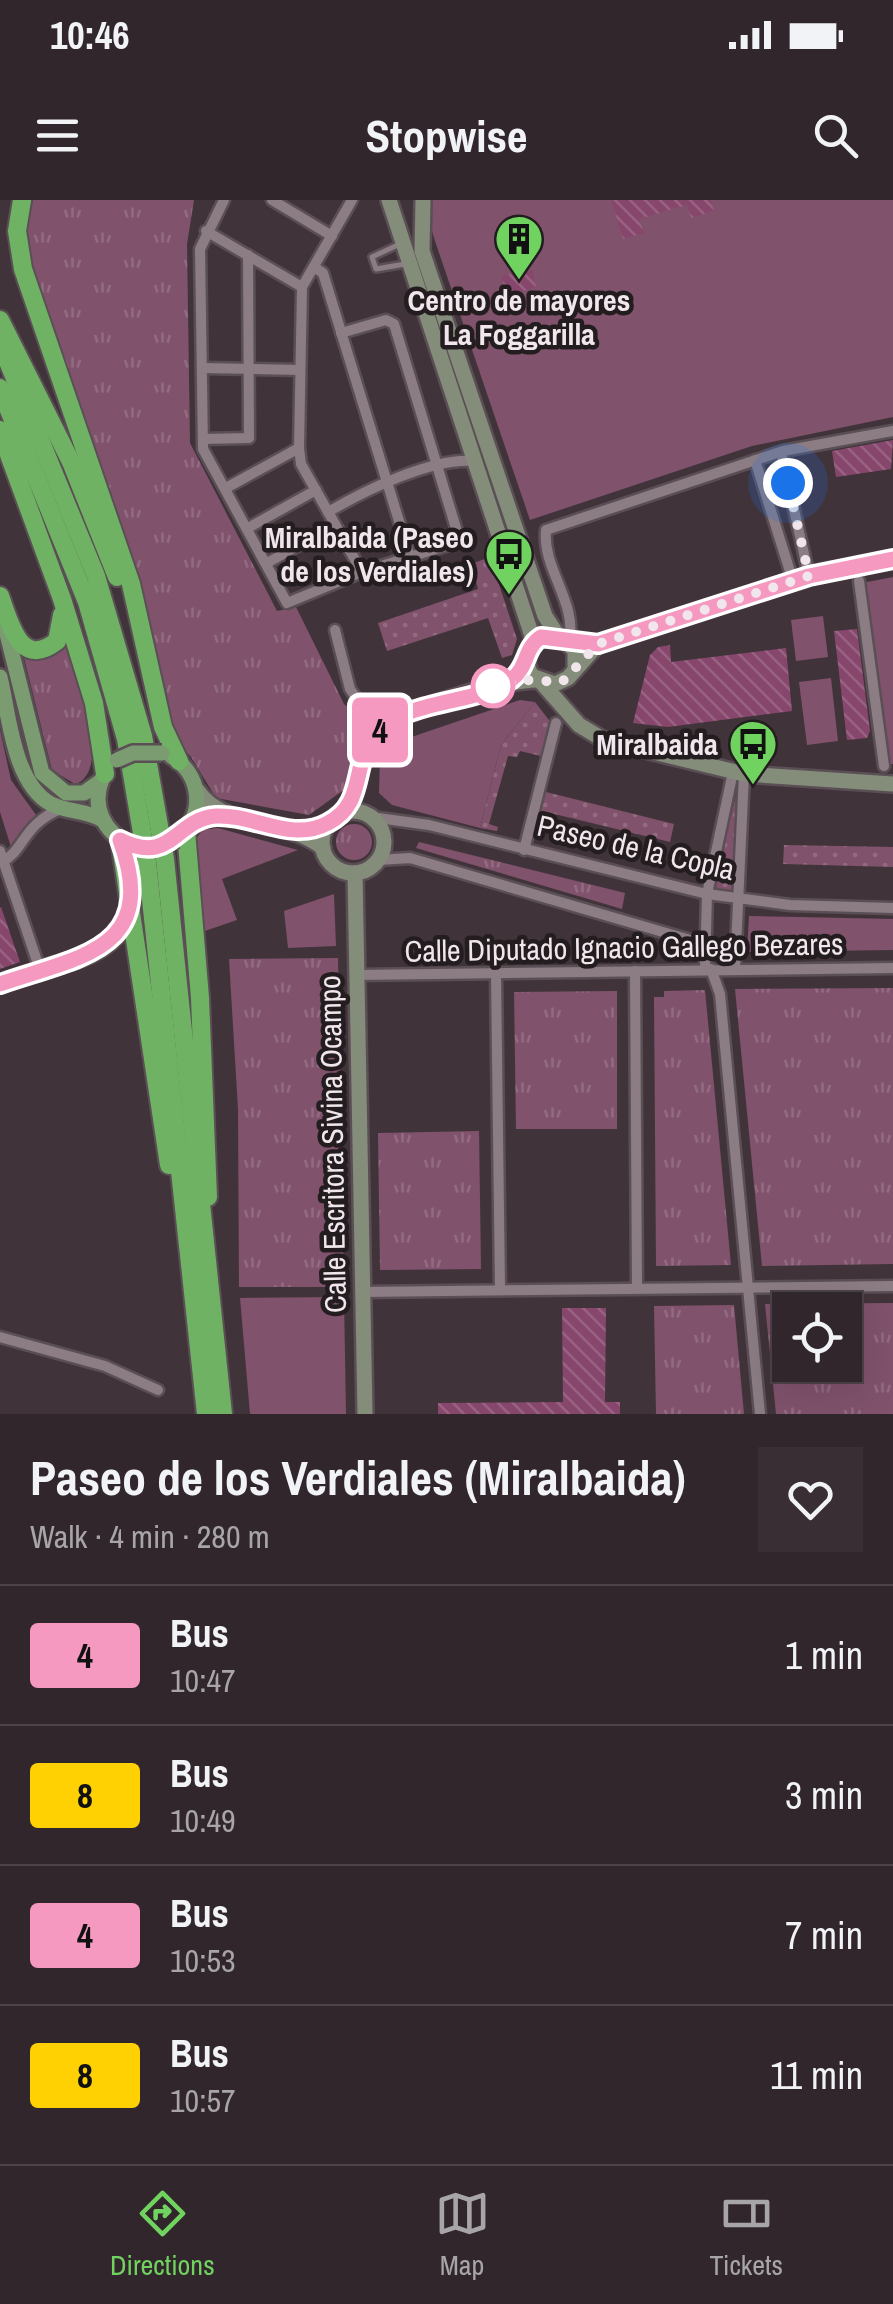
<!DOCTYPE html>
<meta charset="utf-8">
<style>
body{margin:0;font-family:"Archivo Narrow",sans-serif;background:#392e34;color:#f1f3f6;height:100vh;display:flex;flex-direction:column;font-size:38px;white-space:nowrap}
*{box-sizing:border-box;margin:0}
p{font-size:32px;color:#a8a5a9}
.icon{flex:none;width:55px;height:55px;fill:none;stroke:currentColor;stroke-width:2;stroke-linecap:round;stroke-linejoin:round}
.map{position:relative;height:1214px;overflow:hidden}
.drawer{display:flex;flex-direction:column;background:#31262c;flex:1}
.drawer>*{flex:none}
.badge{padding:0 20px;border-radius:8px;font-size:35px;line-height:65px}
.tools{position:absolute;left:772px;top:1092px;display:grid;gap:20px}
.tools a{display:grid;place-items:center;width:90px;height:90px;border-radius:0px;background:#31262c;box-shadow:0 10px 40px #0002,0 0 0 2px #4c4348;font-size:50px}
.you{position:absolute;width:50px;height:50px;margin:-25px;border:8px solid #fff;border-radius:50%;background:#1a73e8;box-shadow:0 0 0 15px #1a73e833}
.map>.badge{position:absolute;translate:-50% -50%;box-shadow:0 0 0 5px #fff}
.round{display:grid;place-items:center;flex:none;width:105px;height:105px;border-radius:0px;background:#392e34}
.headline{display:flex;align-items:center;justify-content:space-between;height:170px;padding:0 30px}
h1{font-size:48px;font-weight:700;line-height:75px}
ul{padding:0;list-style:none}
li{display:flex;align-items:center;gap:30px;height:140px;padding:0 30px;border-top:2px solid #4c4348}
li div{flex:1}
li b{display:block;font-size:38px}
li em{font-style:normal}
li .badge{min-width:110px;font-weight:700;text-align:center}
.status{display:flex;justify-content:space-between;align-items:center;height:70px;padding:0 50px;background:#31262c;direction:ltr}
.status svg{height:28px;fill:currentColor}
header{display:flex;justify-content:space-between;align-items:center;height:130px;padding:0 30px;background:#31262c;font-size:45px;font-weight:700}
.menu{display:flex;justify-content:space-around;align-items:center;height:140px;border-top:2px solid #4c4348;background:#31262c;font-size:28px;color:#a8a5a9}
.menu a{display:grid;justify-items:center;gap:5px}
.menu .on{color:#70d35f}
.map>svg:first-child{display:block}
.grass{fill:url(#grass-tufts);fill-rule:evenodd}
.park{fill:#80526c}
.garden{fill:url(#garden-dots)}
.building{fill:url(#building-back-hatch)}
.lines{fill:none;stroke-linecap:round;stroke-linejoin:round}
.lane-casing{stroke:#5b4f56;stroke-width:10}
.street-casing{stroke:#5b4f56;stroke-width:15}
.secondary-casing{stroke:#5b4f56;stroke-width:20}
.primary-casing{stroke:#5b4f56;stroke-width:20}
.highway-casing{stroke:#5b4f56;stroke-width:22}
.lane{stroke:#8c7c84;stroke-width:5}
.street{stroke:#8c7c84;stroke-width:10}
.secondary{stroke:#848c7a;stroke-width:15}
.primary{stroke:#7b9c71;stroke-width:15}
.highway{stroke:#70b264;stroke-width:18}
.primary-bridge-casing{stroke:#5b4f56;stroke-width:20;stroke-linecap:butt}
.primary-bridge{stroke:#7b9c71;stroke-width:15}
.line-casing{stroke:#fff;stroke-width:22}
.line{stroke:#f599c1;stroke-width:15}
.walk{stroke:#f0e6eb;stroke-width:10;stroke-dasharray:0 18}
.stop-dot{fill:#fff;stroke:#f599c1;stroke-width:5}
.labels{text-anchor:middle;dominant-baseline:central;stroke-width:9;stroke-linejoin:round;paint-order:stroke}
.poi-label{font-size:30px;font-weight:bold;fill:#f0e6eb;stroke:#231d20;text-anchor:end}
.street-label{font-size:30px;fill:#f0e6eb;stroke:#231d20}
</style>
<div class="status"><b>10:46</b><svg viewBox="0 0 49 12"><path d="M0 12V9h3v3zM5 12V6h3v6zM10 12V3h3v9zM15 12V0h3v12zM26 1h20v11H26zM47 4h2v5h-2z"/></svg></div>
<header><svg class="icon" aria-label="menu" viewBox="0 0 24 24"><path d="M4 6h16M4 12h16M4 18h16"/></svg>Stopwise<svg class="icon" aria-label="search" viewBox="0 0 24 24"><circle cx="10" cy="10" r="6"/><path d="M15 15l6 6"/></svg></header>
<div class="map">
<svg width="893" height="1214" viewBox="0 0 893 1214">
<defs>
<pattern id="grass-tufts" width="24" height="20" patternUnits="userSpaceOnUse" patternTransform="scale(2.5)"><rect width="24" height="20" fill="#80526c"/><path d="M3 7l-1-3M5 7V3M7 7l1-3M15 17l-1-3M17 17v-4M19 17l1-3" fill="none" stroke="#926b81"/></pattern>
<pattern id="garden-dots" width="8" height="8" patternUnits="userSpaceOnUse" patternTransform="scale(2.5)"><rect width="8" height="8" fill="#80526c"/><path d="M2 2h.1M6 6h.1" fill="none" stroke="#926b81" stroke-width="1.8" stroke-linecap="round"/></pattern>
<pattern id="building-back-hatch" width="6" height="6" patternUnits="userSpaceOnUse" patternTransform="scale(2.5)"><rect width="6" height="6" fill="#87476d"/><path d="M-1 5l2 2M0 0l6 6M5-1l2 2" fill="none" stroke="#986282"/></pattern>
</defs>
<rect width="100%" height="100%" fill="#41333a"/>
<!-- grass -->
<g class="grass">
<polygon points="33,0 194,0 187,44 190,243 277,411 296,407 344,504 362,519 345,589 309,615 216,598 191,557 177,542 140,387 32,72 26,34"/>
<path d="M66,444C83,467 112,574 75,584L52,570L24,458L50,456Z"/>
<circle cx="354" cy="642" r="18"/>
<polygon points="419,642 625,693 622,709 416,648"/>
<polygon points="338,758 344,1087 239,1087 238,909 229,759"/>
<polygon points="893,788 893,1064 762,1066 735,789"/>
<polygon points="705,790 731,1065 656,1066 654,797 664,797 664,791"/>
<polygon points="617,791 617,929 516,929 514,792"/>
<polygon points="479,931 481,1069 380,1070 378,933"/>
<path d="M893,1103V1214H776L765,1104ZM790,1110H845V1165H790Z"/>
<polygon points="734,1105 744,1214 656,1214 654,1106"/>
</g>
<!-- park -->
<g class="park">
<polygon points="431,0 893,0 893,217 752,246 530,320 435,41 428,18"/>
<polygon points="893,377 893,564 887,564 862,383"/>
<polygon points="823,416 828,457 796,461 791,420"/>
<polygon points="831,478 838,541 807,545 799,482"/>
<polygon points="520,500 535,502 501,545 480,628 392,605 379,593 380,556 388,545"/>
<polygon points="0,530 11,580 36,615 11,647 0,612"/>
<polygon points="218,628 298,650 222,679 237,720 202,732 192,645 202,630"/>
<polygon points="334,694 336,746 288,748 284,711"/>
<polygon points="749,716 893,719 893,750 747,752"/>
<polygon points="344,1097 346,1214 250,1214 240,1098"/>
</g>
<!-- garden -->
<g class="garden">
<polygon points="490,357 517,439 512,455 502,458 488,418 387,451 378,423 478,389 471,364"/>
<polygon points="535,502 552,524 545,557 520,551 517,557 508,556 489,624 498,627 497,631 480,628 501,545"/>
<polygon points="738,589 733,690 722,691 712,685"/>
<polygon points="542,591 674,624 670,642 538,610"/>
<polygon points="784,645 893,647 893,667 783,664"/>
</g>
<!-- building -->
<g class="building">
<polygon points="611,0 711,0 714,11 691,18 687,5 639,19 644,33 623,39"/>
<polygon points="533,70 536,88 505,94 502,76"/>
<polygon points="893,240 891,269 836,277 832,251"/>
<polygon points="857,429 870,531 867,538 847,540 834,431"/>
<polygon points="670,445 671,462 786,448 792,511 668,527 633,523 650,455 658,447"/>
<polygon points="1,707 20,762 0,769 0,708"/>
<polygon points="562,1108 606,1108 605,1202 620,1202 620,1214 438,1214 438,1203 563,1202"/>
</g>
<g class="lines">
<!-- lane casing -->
<g class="lane-casing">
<polyline id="lane" points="400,44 372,57 376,69 405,64"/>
</g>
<!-- street casing -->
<g class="street-casing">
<g id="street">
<polyline points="224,0 200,49 203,249 287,403 362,372 458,342 459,338 394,124 386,120 341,133"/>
<polyline points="272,0 332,36"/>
<polyline points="352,0 302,87 299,248 301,264 362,372"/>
<polyline points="206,31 302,87"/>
<polyline points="314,67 323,73 410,357"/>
<polyline points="202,168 300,170"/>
<polyline points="203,239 249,238 248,55"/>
<polyline points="781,252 809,376"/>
<polyline points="755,260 793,381"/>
<polyline points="226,288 299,248"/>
<path d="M328,312C364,291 432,257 475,261"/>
<polyline points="248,328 316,290"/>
<polyline points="267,363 335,325"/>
<polyline points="859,381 884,566"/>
<polyline points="335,430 350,489 379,531"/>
<path d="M569,442C578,403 542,369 546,330L783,251L893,231"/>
<polyline points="371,617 429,625 707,694 790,705 893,708"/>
<polyline points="524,650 556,523"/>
<polyline points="0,651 40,770"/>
<polyline points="379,660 410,658 704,744"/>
<path d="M3,661C24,651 23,623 63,608"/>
<polyline points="705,769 707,694 733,572"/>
<polyline points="711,769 720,794 760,1214"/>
<polyline points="735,769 744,574"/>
<polyline points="635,771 637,1089"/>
<polyline points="496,774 500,1090"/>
<polyline points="356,775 893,768"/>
<polyline points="362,1092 893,1086"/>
<polyline points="0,1137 105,1166 158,1190"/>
</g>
</g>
<!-- secondary casing -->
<g class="secondary-casing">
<g id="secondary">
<polyline points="389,0 534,442"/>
<polyline points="423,0 422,51 545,416 558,436"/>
<polyline points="570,444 598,444 809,376 893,360"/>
<path d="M575,468V451L562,437H541C526,447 523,461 532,476L555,484L568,478L598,444"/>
<polyline points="542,483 579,525 604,540 744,574 893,584"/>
<path d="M197,590C225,631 286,617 323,648"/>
<circle cx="353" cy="642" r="31"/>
<path d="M342,614C362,592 357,565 371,541C389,511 502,480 537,480"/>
<polyline points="355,673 365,1214"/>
<polyline points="0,784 40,770"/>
</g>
</g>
<!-- primary casing -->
<g class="primary-casing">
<g id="primary">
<polyline points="3,418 42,573 66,593 84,593 101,581"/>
<path d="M0,477C9,514 13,583 51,604C67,612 86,610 103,620"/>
<path d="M171,556C201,574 206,613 179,637"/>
<path d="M102,579C91,607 104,632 130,645"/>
</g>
</g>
<!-- highway casing -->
<g class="highway-casing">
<g id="highway">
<polyline points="22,0 17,31 23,69 131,384 163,527 179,561"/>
<polyline points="0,120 71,262 117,377"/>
<polyline points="0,142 96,376 143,536 165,659 223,1214"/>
<polyline points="0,188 87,402 126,539 147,662 206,1214"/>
<polyline points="0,230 62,399 94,503 105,574"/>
<path d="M0,396C10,423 20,470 57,441L62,415"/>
<polyline points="186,631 200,798 208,997"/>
<polyline points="120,640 169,965"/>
<path d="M40,770C78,759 120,751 130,707"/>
</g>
</g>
<!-- lane -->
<use href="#lane" class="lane"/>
<!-- street -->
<use href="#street" class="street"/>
<!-- secondary -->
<use href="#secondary" class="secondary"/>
<!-- primary -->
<use href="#primary" class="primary"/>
<!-- highway -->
<use href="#highway" class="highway"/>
<!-- primary-bridge casing -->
<g class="primary-bridge-casing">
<g id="primary-bridge">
<polyline points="117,560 133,553 162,553"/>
<polyline points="130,645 152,648 177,639"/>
</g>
</g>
<!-- primary-bridge -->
<use href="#primary-bridge" class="primary-bridge"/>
</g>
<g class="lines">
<!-- line casing -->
<g class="line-casing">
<path id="line" d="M0,784C81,756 160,750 120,640C172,666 175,619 216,616C253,614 292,643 328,623C365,604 352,567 372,539C401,497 473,507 512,479C528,467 524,448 541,437L598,444L809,376L893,359"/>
</g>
<!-- line -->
<use href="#line" class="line"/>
<!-- walk -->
<polyline class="walk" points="493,486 526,480 562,482 598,444 809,376 788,283"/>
</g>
<!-- icons -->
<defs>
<g id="building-pin" transform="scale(2.5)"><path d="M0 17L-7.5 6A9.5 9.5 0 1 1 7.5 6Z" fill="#70d35f" stroke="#231d20"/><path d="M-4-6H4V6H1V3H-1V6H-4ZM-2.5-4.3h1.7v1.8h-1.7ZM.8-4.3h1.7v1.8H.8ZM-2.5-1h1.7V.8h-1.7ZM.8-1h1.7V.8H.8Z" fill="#111"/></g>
<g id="bus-pin" transform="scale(2.5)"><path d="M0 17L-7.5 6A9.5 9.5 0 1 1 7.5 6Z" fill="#70d35f" stroke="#231d20"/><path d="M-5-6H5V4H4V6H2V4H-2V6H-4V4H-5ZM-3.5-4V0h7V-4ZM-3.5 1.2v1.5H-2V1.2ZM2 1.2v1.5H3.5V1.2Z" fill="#111"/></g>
</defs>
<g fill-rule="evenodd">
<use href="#building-pin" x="519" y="39"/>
<use href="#bus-pin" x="509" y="354"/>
<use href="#bus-pin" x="753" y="544"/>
</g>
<!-- markers -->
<circle class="stop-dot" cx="493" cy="486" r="20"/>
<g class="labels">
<!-- poi labels -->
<g class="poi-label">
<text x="519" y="100" text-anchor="middle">Centro de mayores<tspan x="519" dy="34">La Foggarilla</tspan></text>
<text x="474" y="337">Miralbaida (Paseo<tspan x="474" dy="34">de los Verdiales)</tspan></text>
<text x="718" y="544">Miralbaida</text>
</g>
<!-- street labels -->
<g class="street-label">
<text transform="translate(636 647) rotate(13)">Paseo de la Copla</text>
<text transform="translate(624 747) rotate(-1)">Calle Diputado Ignacio Gallego Bezares</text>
<text transform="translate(332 944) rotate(-91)">Calle Escritora Sivina Ocampo</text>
</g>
</g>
</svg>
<div class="tools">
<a><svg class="icon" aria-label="locate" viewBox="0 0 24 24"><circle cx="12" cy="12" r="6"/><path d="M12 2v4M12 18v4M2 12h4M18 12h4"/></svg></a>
</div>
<div class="you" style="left:788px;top:283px"></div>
<b class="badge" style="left:380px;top:530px;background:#f599c1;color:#111">4</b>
</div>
<section class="drawer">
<div class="headline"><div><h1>Paseo de los Verdiales (Miralbaida)</h1><p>Walk · 4 min · 280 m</p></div><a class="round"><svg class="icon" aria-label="heart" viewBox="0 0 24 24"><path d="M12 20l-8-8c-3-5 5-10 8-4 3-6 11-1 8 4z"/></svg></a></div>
<ul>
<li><span class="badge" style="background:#f599c1;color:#111">4</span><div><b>Bus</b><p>10:47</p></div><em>1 min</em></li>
<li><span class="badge" style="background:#ffd103;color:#111">8</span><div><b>Bus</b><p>10:49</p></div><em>3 min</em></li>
<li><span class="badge" style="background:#f599c1;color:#111">4</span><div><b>Bus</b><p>10:53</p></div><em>7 min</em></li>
<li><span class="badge" style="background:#ffd103;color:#111">8</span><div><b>Bus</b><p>10:57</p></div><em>11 min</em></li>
</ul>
</section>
<nav class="menu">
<a class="on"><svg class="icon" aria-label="directions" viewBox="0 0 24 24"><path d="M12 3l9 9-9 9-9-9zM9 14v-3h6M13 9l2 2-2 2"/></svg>Directions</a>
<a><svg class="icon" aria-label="map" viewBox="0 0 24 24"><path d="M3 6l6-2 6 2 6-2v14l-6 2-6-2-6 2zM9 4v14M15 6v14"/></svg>Map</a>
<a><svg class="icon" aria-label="tickets" viewBox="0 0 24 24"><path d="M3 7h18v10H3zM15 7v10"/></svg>Tickets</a>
</nav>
